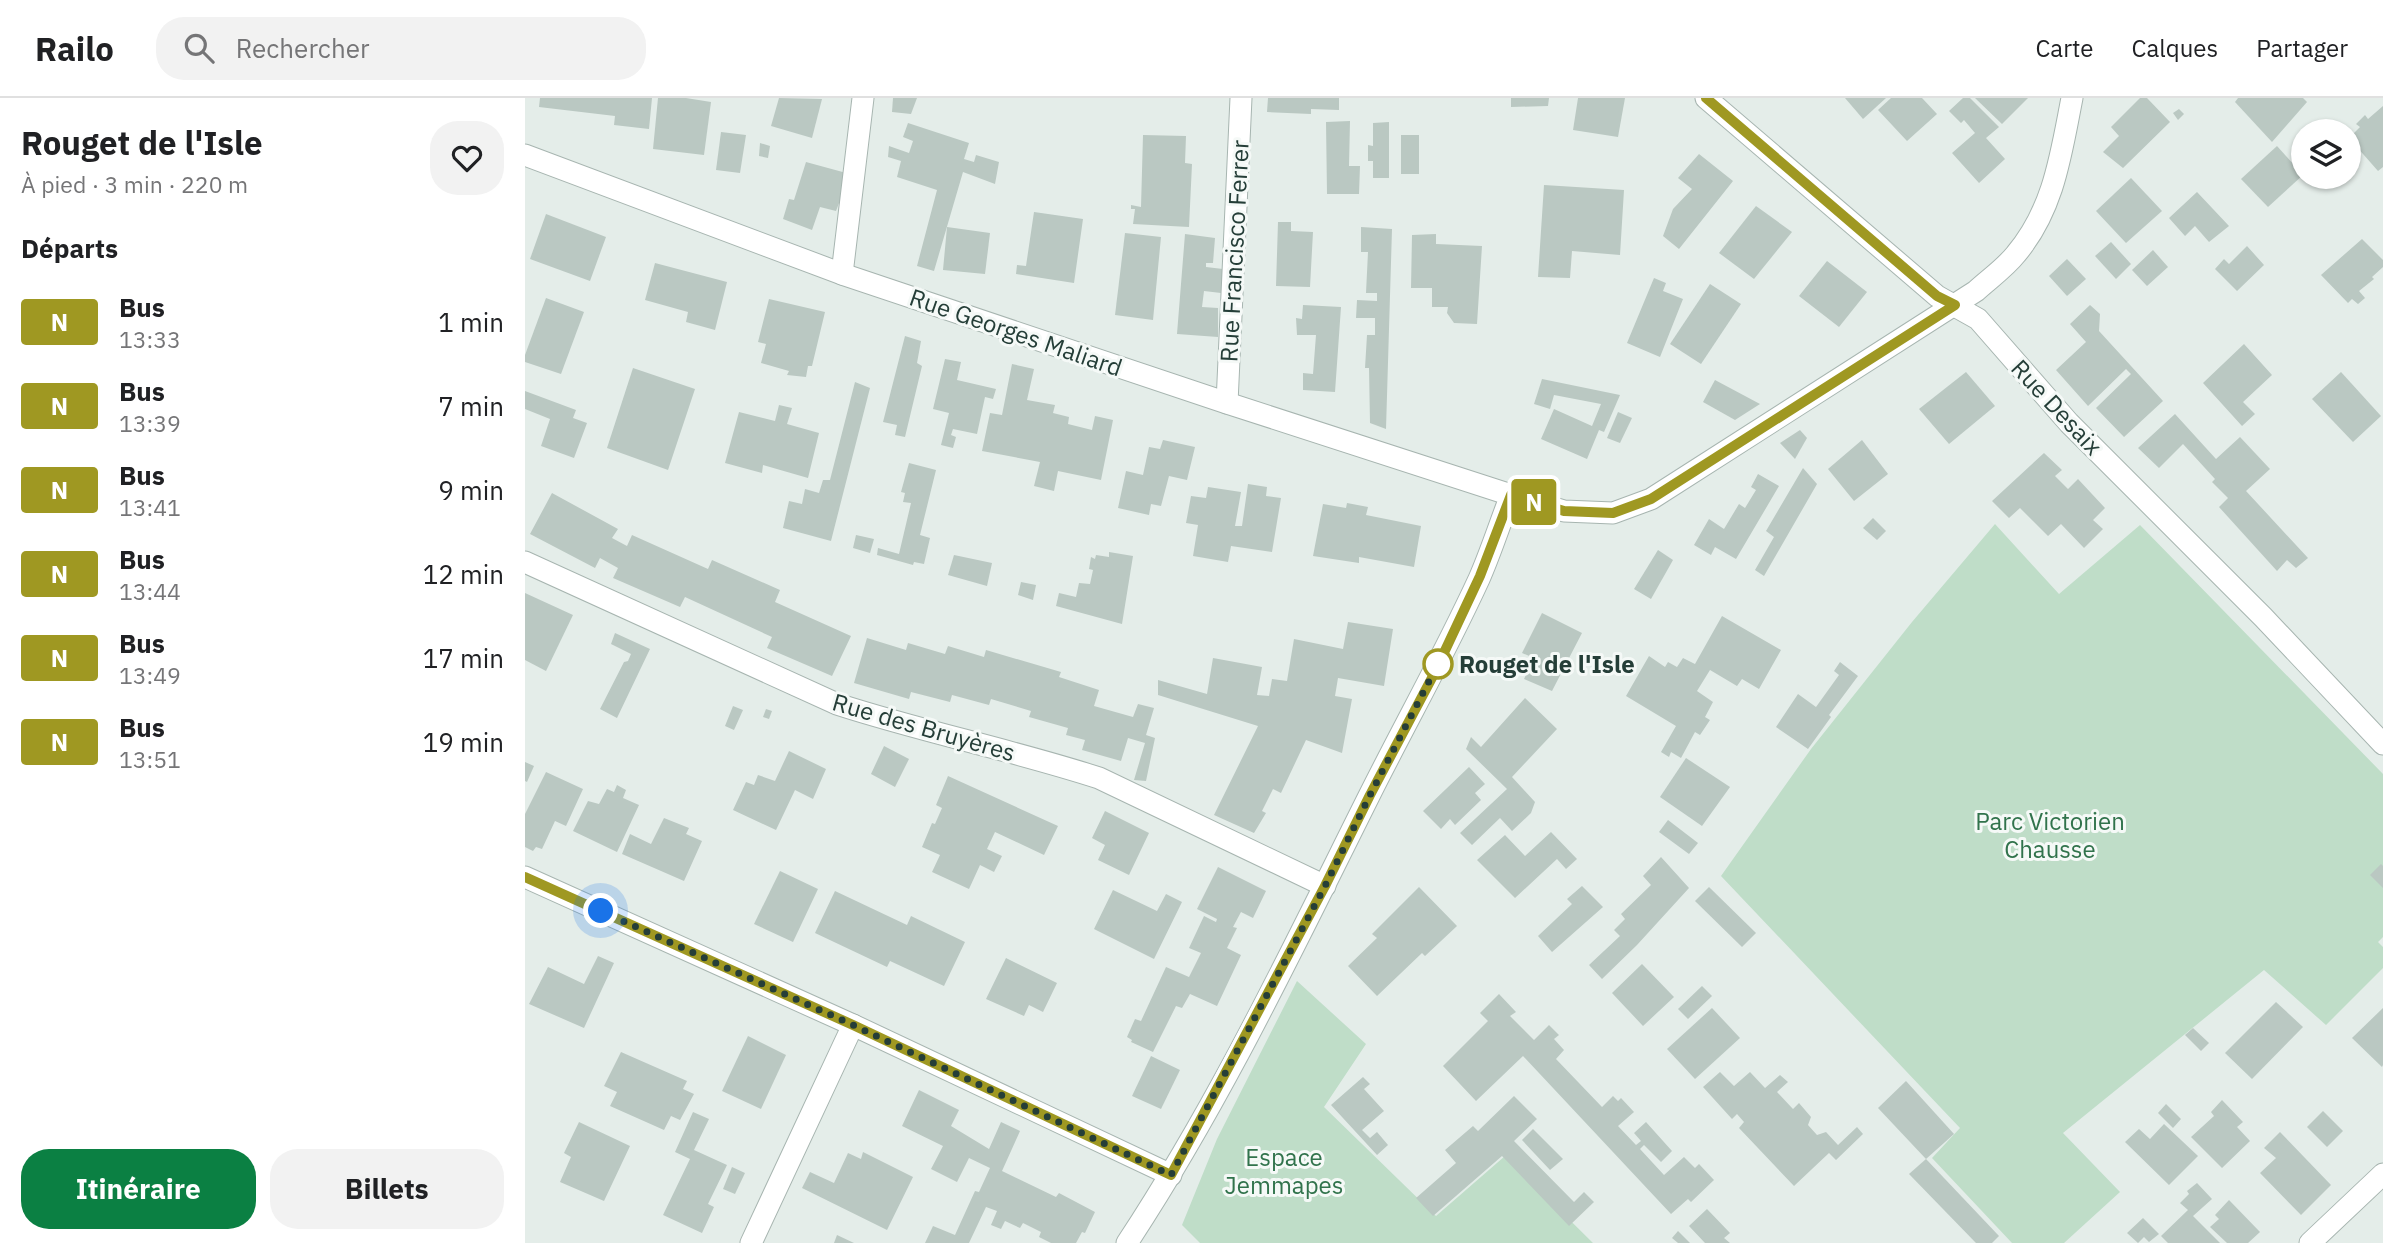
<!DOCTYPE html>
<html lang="fr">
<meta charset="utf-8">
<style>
body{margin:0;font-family:"IBM Plex Sans",sans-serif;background:#f2f2f2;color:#202124;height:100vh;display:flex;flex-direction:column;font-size:26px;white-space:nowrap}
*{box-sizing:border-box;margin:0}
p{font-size:23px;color:#757577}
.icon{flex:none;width:38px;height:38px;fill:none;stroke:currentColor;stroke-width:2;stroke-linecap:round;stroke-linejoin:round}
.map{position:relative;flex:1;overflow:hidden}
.sheet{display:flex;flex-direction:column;background:#fff;width:525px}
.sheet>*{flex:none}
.badge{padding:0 14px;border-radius:5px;font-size:24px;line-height:46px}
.controls{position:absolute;left:1766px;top:21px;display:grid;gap:14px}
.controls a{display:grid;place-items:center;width:70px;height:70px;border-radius:50%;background:#fff;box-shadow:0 2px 5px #0004;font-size:35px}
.you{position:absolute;width:35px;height:35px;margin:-18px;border:5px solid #fff;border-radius:50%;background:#1a73e8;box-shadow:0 0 0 10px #1a73e833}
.map>.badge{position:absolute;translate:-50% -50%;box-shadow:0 0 0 4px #fff}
h2{padding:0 21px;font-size:26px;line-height:63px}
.round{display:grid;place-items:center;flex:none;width:74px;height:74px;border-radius:28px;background:#f2f2f2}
.overview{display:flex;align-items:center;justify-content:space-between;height:119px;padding:0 21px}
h1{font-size:33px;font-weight:800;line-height:52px}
.action{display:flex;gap:14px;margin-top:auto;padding:14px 21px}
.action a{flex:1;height:80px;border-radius:28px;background:#0b8043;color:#fff;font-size:28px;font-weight:800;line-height:80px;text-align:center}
.action a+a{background:#f2f2f2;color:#202124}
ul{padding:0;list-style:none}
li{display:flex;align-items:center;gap:21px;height:84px;padding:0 21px}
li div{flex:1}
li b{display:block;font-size:26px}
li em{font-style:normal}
li .badge{min-width:77px;font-weight:700;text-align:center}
header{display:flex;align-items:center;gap:42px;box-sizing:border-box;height:98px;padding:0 35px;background:#fff;border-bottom:2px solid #e0e0e0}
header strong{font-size:33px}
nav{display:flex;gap:38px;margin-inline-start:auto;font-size:24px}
.search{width:490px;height:63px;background:#f2f2f2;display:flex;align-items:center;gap:18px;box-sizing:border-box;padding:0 24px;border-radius:28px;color:#757577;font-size:26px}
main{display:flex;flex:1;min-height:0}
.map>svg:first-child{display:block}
.green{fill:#bfddc8}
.building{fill:#bac8c2}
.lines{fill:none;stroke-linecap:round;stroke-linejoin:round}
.street-casing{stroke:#a7b5b0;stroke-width:23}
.street{stroke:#fff;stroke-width:21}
.line-casing{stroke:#fff;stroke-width:16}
.line{stroke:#9f9822;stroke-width:10}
.walk{stroke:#253e38;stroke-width:7;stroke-dasharray:0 12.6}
.stop-dot{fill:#fff;stroke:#9f9822;stroke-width:3.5}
.labels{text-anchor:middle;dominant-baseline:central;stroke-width:6;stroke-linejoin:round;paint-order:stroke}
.street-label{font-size:24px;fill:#253e38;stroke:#f5f9f7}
.stop-label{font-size:24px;font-weight:bold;fill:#253e38;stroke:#f5f9f7;text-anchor:start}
.park-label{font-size:24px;fill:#31734c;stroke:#f5f9f7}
</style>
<header>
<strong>Railo</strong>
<div class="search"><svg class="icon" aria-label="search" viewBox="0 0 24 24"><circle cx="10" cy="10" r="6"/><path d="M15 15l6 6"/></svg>Rechercher</div>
<nav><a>Carte</a><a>Calques</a><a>Partager</a></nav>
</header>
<main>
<section class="sheet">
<div class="overview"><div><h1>Rouget de l'Isle</h1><p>À pied · 3 min · 220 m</p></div><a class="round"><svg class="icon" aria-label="heart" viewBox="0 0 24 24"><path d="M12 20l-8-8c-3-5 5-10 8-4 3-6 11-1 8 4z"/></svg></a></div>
<h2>Départs</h2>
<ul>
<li><span class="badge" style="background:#9f9822;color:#fff">N</span><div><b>Bus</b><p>13:33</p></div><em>1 min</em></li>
<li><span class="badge" style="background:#9f9822;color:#fff">N</span><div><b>Bus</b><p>13:39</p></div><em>7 min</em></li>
<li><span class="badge" style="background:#9f9822;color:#fff">N</span><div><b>Bus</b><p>13:41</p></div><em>9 min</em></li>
<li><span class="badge" style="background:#9f9822;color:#fff">N</span><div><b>Bus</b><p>13:44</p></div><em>12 min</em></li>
<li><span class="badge" style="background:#9f9822;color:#fff">N</span><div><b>Bus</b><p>13:49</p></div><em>17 min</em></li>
<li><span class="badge" style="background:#9f9822;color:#fff">N</span><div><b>Bus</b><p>13:51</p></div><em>19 min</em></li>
</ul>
<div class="action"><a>Itinéraire</a><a>Billets</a></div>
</section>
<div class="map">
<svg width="1858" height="1145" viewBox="0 0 1858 1145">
<rect width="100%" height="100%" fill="#e4ede9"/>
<!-- green -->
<g class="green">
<polygon points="1470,426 1534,496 1615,427 1858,676 1858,839 1853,844 1858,849 1858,870 1801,927 1739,872 1538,1035 1595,1094 1539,1145 1487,1145 1407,1060 1435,1030 1196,778 1286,651 1387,524"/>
<polygon points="772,883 841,946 799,1009 911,1118 980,1058 1068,1145 675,1145 657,1127 692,1041"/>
</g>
<!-- building -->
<g class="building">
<polygon points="15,0 127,0 124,31 89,27 90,18 14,9"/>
<polygon points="133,0 161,0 186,4 179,57 128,51"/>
<polygon points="254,0 297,1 287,40 246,28"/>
<polygon points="368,0 392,0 386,16 367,14"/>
<polygon points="743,0 814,0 814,12 786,11 786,16 742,14"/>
<polygon points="986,0 1024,0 1023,8 986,9"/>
<polygon points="1053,0 1100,0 1093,39 1048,32"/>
<polygon points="1320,0 1361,0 1338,21"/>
<polygon points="1366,0 1397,0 1412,16 1382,43 1353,12"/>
<polygon points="1438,0 1445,0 1474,29 1461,40 1480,61 1454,85 1427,55 1450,35 1439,22 1436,25 1424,13"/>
<polygon points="1450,0 1503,0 1477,26"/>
<polygon points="1615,0 1622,0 1645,24 1598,70 1578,54 1594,38 1586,29"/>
<polygon points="1713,0 1778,0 1782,4 1747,44 1710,4"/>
<polygon points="1858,8 1858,69 1853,73 1824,40 1835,29 1831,26 1840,17 1843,21"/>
<polygon points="1654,11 1659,16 1653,22 1648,15"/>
<polygon points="825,23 824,68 835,68 834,96 802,96 801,24"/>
<polygon points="864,24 864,80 848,80 848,63 843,63 843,47 848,48 848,25"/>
<polygon points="383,25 444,45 439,61 449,64 451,57 474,64 470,86 438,74 409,173 392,168 412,92 372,79 376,63 363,59 364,48 384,55 388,43 378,39"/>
<polygon points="196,34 221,37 215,75 191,72"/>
<polygon points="618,37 661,38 660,65 667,66 664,129 608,126 610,111 606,111 606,107 616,109"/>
<rect x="876" y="37" width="18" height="39"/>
<polygon points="235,45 245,48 243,60 234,58"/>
<polygon points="1752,48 1778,77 1743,109 1716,81"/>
<polygon points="1174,56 1208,83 1154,151 1138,138 1148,111 1167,91 1153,80"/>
<polygon points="281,64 325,76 311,113 295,109 287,132 258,121 264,101 269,102"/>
<polygon points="1606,80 1637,113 1601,145 1571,113"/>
<polygon points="1019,87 1099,92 1095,157 1047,153 1045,180 1013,179"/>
<polygon points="1672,94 1704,128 1684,144 1670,128 1660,138 1644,120"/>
<polygon points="1231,108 1267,134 1229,181 1194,155"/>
<polygon points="509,114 558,121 549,185 491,176 492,167 501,168"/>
<polygon points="21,116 81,139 65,183 5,161"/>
<polygon points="753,124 766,124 766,133 788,134 785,189 751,188"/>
<polygon points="422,129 465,135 460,176 418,172"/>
<polygon points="836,129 867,131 861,331 845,325 844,270 840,270 842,237 850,237 850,220 831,220 832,202 852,203 852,195 841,195 843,154 836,154"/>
<polygon points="600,135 636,139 628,222 590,217"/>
<polygon points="660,136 690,140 688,165 681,165 681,169 698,171 696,195 679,193 677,209 693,210 693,239 652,236"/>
<polygon points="911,136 911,146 957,148 952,226 929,225 922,215 923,209 907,209 907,190 886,190 887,137"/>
<polygon points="1837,141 1858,162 1858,169 1847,179 1849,181 1834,193 1840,200 1833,206 1827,201 1823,205 1796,177"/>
<polygon points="1586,144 1606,166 1591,181 1570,158"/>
<polygon points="1722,148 1739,167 1712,193 1690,171 1699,161 1704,166"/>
<polygon points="1628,152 1643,169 1622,188 1607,172"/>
<polygon points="1542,161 1561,181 1542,198 1524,178"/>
<polygon points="1302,163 1342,194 1314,229 1274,198"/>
<polygon points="130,165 202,184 190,232 161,224 163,214 120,202"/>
<polygon points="1129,180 1141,185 1138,193 1158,201 1135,259 1102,245"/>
<polygon points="1185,186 1216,206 1176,266 1145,246"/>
<polygon points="21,200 59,214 36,276 0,264 0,257"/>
<polygon points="244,201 300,214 287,268 283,268 281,279 262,277 264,273 236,265 241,246 233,244"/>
<polygon points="778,207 816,209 810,294 778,292 778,275 788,276 791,237 772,237 771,220 777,221"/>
<polygon points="1565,207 1575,216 1574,233 1638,303 1599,339 1571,310 1606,276 1601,271 1563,308 1531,272 1561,244 1545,226"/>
<polygon points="380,238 396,243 392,265 397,268 380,339 370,337 372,327 358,324"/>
<polygon points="1719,246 1747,277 1718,304 1730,316 1717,328 1678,285"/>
<polygon points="420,261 436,264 432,282 471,291 468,301 460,299 452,336 428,331 426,337 431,339 428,350 416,347 424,315 408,311"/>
<polygon points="487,266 509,271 502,302 530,307 528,315 544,319 543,326 567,332 570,318 588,322 576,382 533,373 529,393 509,388 515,364 457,353 465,315 477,317"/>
<polygon points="108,270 170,291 143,372 82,350"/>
<polygon points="1441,274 1470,308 1424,346 1394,311"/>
<polygon points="1816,274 1856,318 1828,344 1787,301"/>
<polygon points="1017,281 1095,297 1079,334 1074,332 1062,361 1016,341 1029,311 1067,328 1076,306 1029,297 1025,311 1009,306"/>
<polygon points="1190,282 1235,306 1210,322 1178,304"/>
<polygon points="330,284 345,290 306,443 258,430 264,403 277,406 280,391 294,395 298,382 305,382"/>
<polygon points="0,293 51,312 48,320 62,325 49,360 16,348 25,321 0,311"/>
<polygon points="254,307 267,310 262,326 294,335 283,380 238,367 237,375 200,365 214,314 250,323"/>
<polygon points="1093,314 1107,320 1095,345 1082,340"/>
<polygon points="1650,316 1691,361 1715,339 1745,371 1721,393 1783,460 1771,470 1762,462 1752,473 1694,409 1703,400 1687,384 1690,381 1658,346 1634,370 1613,350"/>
<polygon points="1275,332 1282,340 1270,361 1255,345"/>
<polygon points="638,342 670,349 662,382 644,378 636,408 626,406 624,417 593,410 601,373 618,377 624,349 635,351"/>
<polygon points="1337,342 1363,376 1329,403 1303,371"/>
<polygon points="1519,355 1537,372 1530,378 1543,391 1553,381 1580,410 1568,422 1578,431 1559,450 1536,426 1523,438 1495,410 1484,420 1467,403"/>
<polygon points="384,365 411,372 395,437 405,440 399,466 389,464 388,467 352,457 353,450 374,456 386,405 378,404 380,395 376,394"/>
<polygon points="1278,370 1292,386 1239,478 1230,472 1249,439 1241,433"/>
<polygon points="1233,376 1254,388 1211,461 1190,449 1186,457 1169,447 1184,421 1199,431 1214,406 1220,410 1231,392 1226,389"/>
<polygon points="723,386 742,389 741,398 756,400 747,454 706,448 703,464 668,458 673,427 661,425 666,398 681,400 683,389 716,394 710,428 717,428"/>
<polygon points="27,395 93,431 87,440 102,448 107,437 183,471 187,462 255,492 250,504 326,538 307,578 242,550 247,539 160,499 155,509 88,480 93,470 75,460 70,470 5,436"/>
<polygon points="822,405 843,409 841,417 896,428 889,469 834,459 834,465 788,458 798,406 821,410"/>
<polygon points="1348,420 1361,433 1352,442 1338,430"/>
<polygon points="331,437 349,441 345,455 328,450"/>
<polygon points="1133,452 1148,462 1126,501 1109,491"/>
<polygon points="584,454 608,458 597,526 531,508 534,495 551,499 554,485 565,486 568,472 564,471 566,459 570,461 571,457 584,459"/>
<polygon points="429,457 467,465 462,488 423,477"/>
<polygon points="496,484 511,487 508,502 493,497"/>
<polygon points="0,495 48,517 21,573 0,562"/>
<polygon points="1017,515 1057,535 1027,593 999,581 1009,560 997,555"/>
<polygon points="1197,518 1256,552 1234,591 1217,581 1212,588 1185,572 1172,593 1188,604 1180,619 1185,622 1175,637 1170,634 1156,660 1146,654 1144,659 1136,654 1151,628 1101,598 1124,558 1140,569 1143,564 1152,569 1158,560 1170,566"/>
<polygon points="823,524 868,531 859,588 813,580 810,598 827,601 817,655 781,642 756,695 748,691 737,713 741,715 729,735 689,717 733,628 633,597 633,582 682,596 688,560 737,569 732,597 744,598 747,581 762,583 769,541 818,551"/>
<polygon points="90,535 125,551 92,620 75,611 99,564 103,563 106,556 86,546"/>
<polygon points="342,540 381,552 383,545 420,556 423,548 459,559 461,552 536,574 534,579 574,592 569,608 608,619 613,606 629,610 621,637 630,640 621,683 609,682 620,645 603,640 596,663 557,652 560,642 541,637 543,630 504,619 506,613 466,601 464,607 427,597 425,604 386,594 384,601 329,585"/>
<polygon points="1315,564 1333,578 1304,617 1306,619 1283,651 1251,629 1273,596 1291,609 1314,577 1309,573"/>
<polygon points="1000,600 1032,631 987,679 1010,704 1006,715 987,733 975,720 947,747 935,735 982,691 941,651 946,639 956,649"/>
<polygon points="208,608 218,612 209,632 200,628"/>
<polygon points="241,611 247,613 244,621 238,619"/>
<polygon points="359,648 384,661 370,689 346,676"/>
<polygon points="264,653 301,671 288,701 270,692 251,732 208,712 221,684 229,687 233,677 250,683"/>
<polygon points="1161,660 1205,689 1177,728 1135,699"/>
<polygon points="0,664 9,668 2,684 0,683"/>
<polygon points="944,669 960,686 950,695 956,702 930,727 925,721 916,731 898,713"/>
<polygon points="21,674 58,691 41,728 30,723 17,751 11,749 8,753 0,749 0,716"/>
<polygon points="423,678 533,728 519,757 470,734 462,751 477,758 469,774 455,767 444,791 407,774 415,757 397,749 407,725 410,726 417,710 411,707"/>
<polygon points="92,687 101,692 98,700 114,707 92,754 48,733 63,703 74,706 82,691 89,694"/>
<polygon points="580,713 624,735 604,777 573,762 580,747 567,740"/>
<polygon points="139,720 164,730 161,736 177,743 159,783 97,756 105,736 126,746"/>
<polygon points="1143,722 1173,745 1164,756 1134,734"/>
<polygon points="1026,734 1052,761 1041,771 1032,761 990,800 952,762 980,737 1000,758"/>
<polygon points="1136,759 1164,790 1112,847 1077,881 1064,867 1095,838 1089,832 1100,821 1096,816 1126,787 1118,778"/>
<polygon points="1856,766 1858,768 1858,790 1845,777"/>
<polygon points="693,769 741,793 728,820 716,814 708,829 712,830 702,850 716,857 692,908 665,896 657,910 651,908 628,954 606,944 607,942 602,939 610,921 616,923 641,869 664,879 676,855 664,850 679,818 691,824 692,821 672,811"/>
<polygon points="255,773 293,791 268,844 229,826"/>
<polygon points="1057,788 1078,809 1027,854 1013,838 1047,806 1042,801"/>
<polygon points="894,789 932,828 900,858 897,855 852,898 823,868 852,840 847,836"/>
<polygon points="1184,789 1231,835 1217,849 1170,803"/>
<polygon points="588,792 632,813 641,796 657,804 629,861 569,831"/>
<polygon points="310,793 382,827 386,818 440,844 419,888 365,863 362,869 290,835"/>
<polygon points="73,858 89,865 59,930 4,906 23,869 59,886"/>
<polygon points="481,860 532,885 518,914 504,907 499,918 461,901"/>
<polygon points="1117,866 1149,899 1118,928 1087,895"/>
<polygon points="1177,888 1187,898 1163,921 1153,911"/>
<polygon points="974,896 991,914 985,918 1009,942 1024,927 1034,937 1029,941 1039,952 1031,961 1077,1009 1088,998 1093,1003 1096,1000 1109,1014 1093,1028 1111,1047 1116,1043 1109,1035 1121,1024 1147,1053 1136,1064 1119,1047 1115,1051 1139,1077 1159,1059 1170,1070 1174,1066 1189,1082 1166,1104 1163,1101 1146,1116 998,958 951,1003 918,968 963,923 955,915"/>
<polygon points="1751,904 1778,929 1727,981 1700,955"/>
<polygon points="1187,910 1215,940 1170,981 1142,951"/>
<polygon points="1858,910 1858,967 1857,969 1827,940"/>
<polygon points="1668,930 1684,945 1676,953 1660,937"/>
<polygon points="223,938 261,957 236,1011 197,993"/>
<polygon points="96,954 162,983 158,991 169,996 155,1022 146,1018 139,1032 85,1008 92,994 79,988"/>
<polygon points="626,958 655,972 636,1011 607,998"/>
<polygon points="1195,974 1209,988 1225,974 1240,990 1255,977 1263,984 1252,994 1268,1011 1274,1005 1286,1019 1283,1027 1292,1037 1301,1034 1313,1047 1332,1029 1338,1036 1311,1062 1304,1055 1269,1088 1214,1030 1219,1024 1212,1016 1207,1021 1178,989"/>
<polygon points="838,979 845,986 839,991 859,1013 837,1032 845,1040 852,1034 863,1047 852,1057 806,1007"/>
<polygon points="1381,983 1429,1036 1401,1061 1353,1010"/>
<polygon points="394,992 434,1012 426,1028 464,1051 476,1024 495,1033 477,1073 531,1099 534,1095 570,1114 560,1135 557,1134 551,1145 526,1145 514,1139 516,1134 498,1125 495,1130 480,1123 476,1131 466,1127 472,1113 461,1109 444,1145 400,1145 408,1128 430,1137 450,1093 454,1094 465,1070 444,1060 432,1084 406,1071 418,1048 377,1028"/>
<polygon points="989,998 1012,1021 989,1043 1049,1104 1059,1094 1069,1104 1044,1128 977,1058 908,1118 891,1100 931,1065 920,1052 948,1028 953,1033"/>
<polygon points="1697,1002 1718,1024 1712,1029 1725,1043 1697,1070 1666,1039 1689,1018 1686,1014"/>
<polygon points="1641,1006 1656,1021 1648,1030 1633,1015"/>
<polygon points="1798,1013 1818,1033 1802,1049 1782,1029"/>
<polygon points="168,1014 184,1021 169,1052 202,1067 183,1106 189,1109 177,1135 138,1117 165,1061 150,1054"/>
<polygon points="54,1024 105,1048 79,1103 35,1084 46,1059 39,1055"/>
<polygon points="1639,1026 1673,1058 1644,1087 1600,1044 1614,1031 1625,1041"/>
<polygon points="1008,1031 1038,1061 1025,1072 997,1042"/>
<polygon points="1755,1034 1806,1087 1776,1117 1735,1075 1751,1060 1739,1050"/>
<polygon points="338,1054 388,1079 362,1132 277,1090 285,1074 309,1085 323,1055 336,1061"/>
<polygon points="1401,1061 1474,1138 1467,1145 1451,1145 1384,1076"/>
<polygon points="207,1069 220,1075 210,1096 198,1091"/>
<polygon points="1672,1085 1687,1101 1668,1118 1695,1145 1643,1145 1636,1138 1663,1112 1655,1105 1664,1096 1662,1093"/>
<polygon points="1704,1102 1735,1134 1723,1145 1702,1145 1685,1129 1694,1121 1690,1117"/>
<polygon points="1182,1111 1205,1135 1199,1140 1205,1145 1180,1145 1164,1128"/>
<polygon points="1618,1120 1634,1136 1624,1144 1619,1139 1613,1145 1602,1135"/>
<polygon points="1153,1133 1165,1145 1153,1145 1147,1140"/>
<polygon points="312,1137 329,1145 309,1145"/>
</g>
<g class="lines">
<!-- street casing -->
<g class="street-casing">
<g id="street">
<polyline points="1181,0 1412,198 1453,221 1544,325 1738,519 1858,646"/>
<polyline points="0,57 317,176 702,305 986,397"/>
<polyline points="317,176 338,0"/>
<polyline points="702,305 716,0"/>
<path d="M0,464L312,606C398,634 488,652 574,680L800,788"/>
<polyline points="0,779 328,927 646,1077"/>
<polyline points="226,1145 328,927"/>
<path d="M602,1145C695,1004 768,850 844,698C880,626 920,555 954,481C966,454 975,425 986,397L1039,413L1088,415L1126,401L1451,193C1464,181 1480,170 1491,156C1529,111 1536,56 1547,0"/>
<polyline points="1785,1145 1858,1076"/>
</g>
</g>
<!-- street -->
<use href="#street" class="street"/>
</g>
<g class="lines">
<!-- line casing -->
<g class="line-casing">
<polyline id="line" points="0,779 328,927 646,1077 800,788 845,697 909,576 955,478 986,397 1039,413 1088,415 1126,401 1430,207 1412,198 1181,0"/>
</g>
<!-- line -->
<use href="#line" class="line"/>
<!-- walk -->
<polyline class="walk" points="76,813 328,927 646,1077 800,788 845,697 913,566"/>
</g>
<!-- markers -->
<circle class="stop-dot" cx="913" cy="566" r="14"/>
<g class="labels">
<!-- street labels -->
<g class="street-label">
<text transform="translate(709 153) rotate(-87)">Rue Francisco Ferrer</text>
<text transform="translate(491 234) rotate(19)">Rue Georges Maliard</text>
<text transform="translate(1532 309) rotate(47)">Rue Desaix</text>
<text transform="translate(399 629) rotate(16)">Rue des Bruyères</text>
</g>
<!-- stop labels -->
<g class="stop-label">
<text x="934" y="566">Rouget de l'Isle</text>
</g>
<!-- park labels -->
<g class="park-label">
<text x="1525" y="723">Parc Victorien<tspan x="1525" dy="28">Chausse</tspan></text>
<text x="759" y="1059">Espace<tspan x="759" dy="28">Jemmapes</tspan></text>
</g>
</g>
</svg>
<div class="controls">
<a><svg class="icon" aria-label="layers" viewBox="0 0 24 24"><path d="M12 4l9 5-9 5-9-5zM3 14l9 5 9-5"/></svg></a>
</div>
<div class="you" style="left:76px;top:813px"></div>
<b class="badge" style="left:1009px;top:404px;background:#9f9822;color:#fff">N</b>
</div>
</main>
